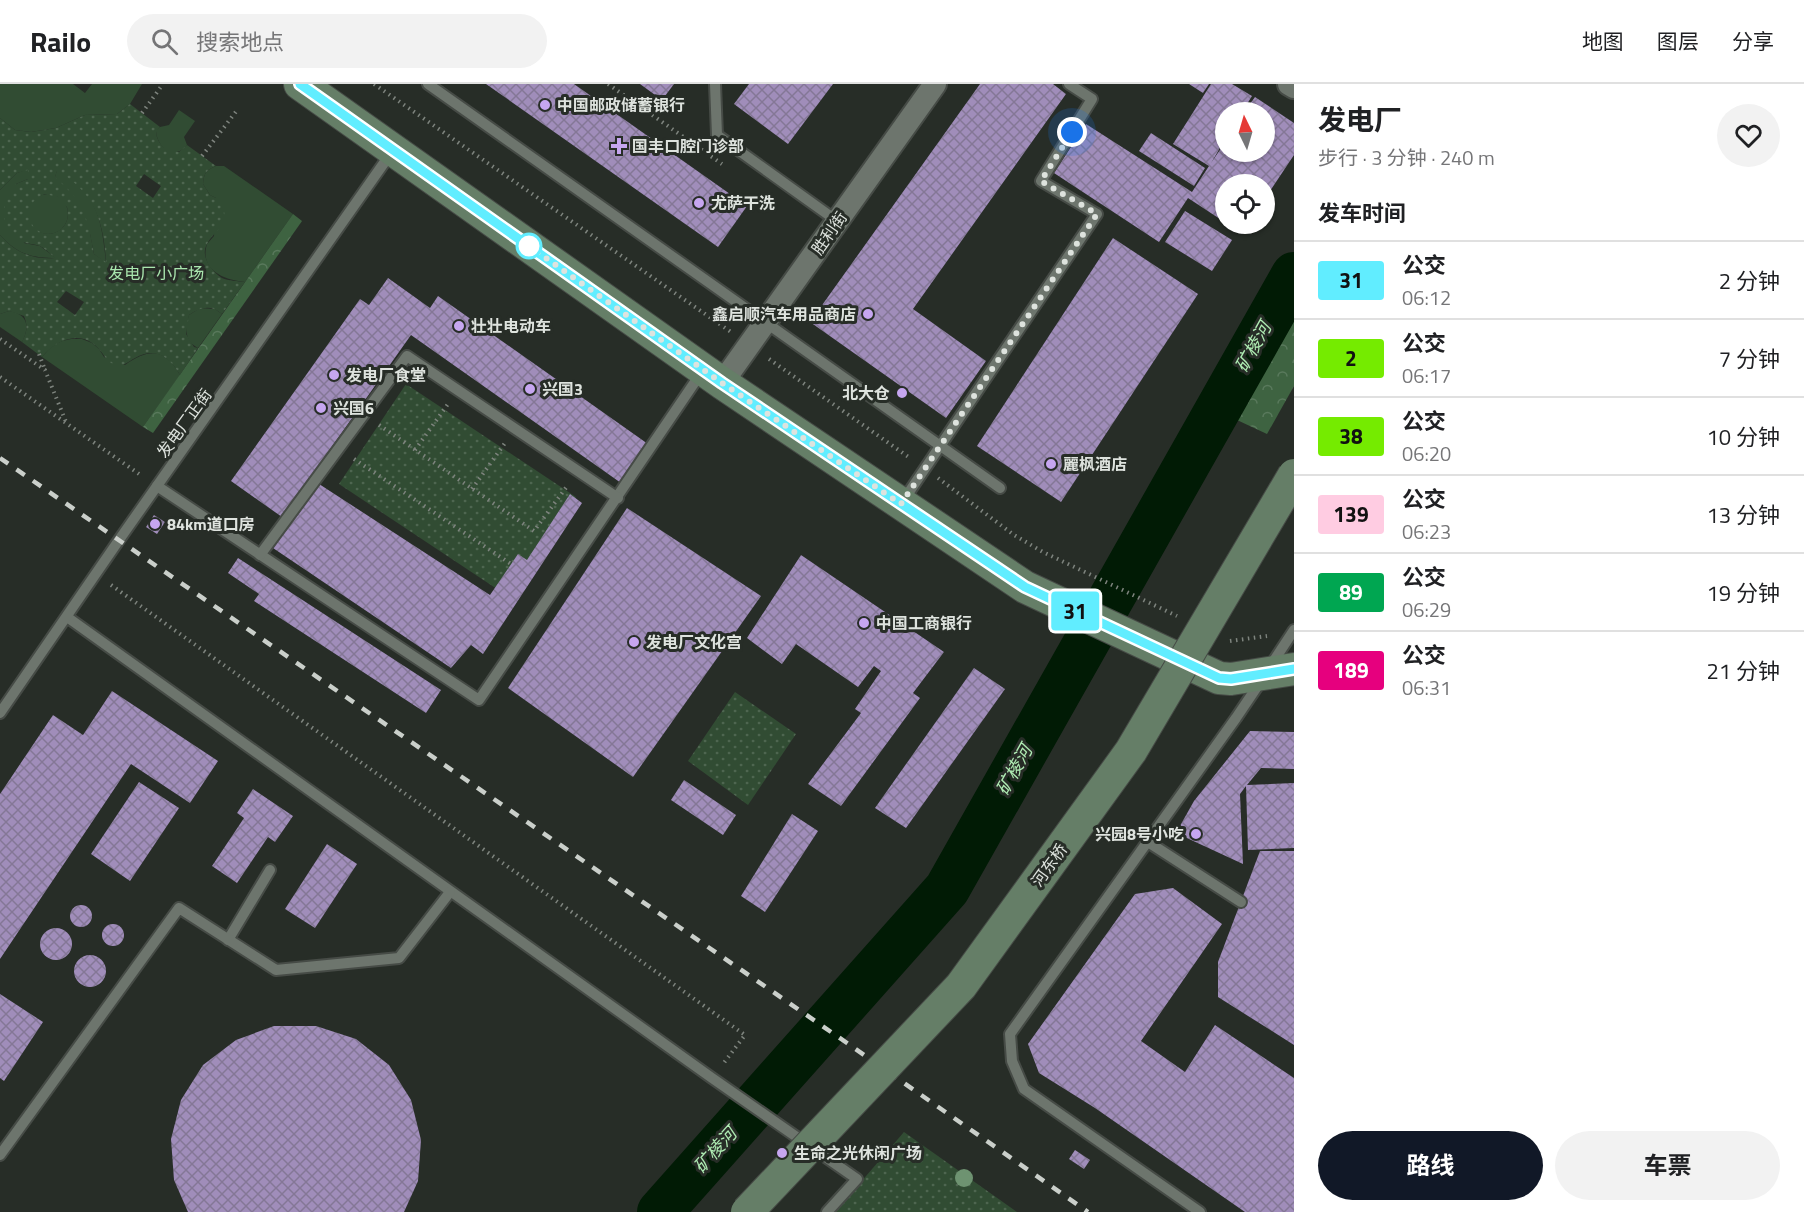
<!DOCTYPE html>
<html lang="zh">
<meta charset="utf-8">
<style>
body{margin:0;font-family:"Titillium Web","Noto Sans SC",sans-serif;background:#f2f2f2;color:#202124;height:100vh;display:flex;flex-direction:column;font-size:22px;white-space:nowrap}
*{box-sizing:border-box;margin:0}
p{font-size:20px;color:#757577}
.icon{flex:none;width:33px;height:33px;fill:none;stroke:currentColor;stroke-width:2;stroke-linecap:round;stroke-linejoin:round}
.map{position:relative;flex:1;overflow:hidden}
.sheet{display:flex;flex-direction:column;background:#fff;width:510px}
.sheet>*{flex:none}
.badge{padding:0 12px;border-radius:4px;font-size:21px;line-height:39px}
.needle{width:39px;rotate:355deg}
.fabs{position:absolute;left:1215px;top:18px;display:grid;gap:12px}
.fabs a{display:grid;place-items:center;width:60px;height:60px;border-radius:50%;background:#fff;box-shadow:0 2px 4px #0004;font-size:30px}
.you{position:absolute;width:30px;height:30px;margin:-15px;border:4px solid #fff;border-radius:50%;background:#1a73e8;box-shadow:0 0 0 9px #1a73e833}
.map>.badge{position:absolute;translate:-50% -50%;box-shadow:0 0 0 3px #fff}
h2{padding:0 24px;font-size:22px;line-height:54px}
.round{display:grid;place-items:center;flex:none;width:63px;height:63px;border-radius:32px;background:#f2f2f2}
.headline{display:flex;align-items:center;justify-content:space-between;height:102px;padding:0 24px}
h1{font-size:28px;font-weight:700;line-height:45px}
.primary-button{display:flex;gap:12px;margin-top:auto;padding:12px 24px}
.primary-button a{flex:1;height:69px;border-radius:36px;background:#111827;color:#fff;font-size:24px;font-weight:700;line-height:69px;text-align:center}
.primary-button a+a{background:#f2f2f2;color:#202124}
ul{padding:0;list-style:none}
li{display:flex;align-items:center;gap:18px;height:78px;padding:0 24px;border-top:2px solid #e0e0e0}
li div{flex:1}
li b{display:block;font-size:22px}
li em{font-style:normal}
li .badge{min-width:66px;font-weight:700;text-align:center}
header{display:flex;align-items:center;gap:36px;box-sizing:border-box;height:84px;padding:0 30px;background:#fff;border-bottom:2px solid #e0e0e0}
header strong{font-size:28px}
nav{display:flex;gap:33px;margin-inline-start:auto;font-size:21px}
.search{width:420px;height:54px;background:#f2f2f2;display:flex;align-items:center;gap:15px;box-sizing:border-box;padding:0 21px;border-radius:33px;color:#757577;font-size:22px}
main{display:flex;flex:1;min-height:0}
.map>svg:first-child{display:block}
.green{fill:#314c33}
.forest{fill:url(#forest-crowns)}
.park{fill:url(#park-dots);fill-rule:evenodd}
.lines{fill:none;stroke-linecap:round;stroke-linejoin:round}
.river{stroke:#011b05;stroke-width:46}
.building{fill:url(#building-cross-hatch)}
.lane-casing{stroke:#464b46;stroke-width:14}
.street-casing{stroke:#464b46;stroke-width:26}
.secondary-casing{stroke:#464b46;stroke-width:34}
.path{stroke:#7e847e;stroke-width:4;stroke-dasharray:1.5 4.5;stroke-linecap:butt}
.lane{stroke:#6d756d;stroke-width:10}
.street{stroke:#6d756d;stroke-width:22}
.secondary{stroke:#657e67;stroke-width:32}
.rail{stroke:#cacfca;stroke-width:4.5;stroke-dasharray:10 10;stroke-linecap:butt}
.secondary-bridge-casing{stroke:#464b46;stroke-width:34;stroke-linecap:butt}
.secondary-bridge{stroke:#657e67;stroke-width:32}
.tree{fill:#6e9371}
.line-casing{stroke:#fff;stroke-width:14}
.line{stroke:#61edff;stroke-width:9}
.walk{stroke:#dee3de;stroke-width:6;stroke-dasharray:0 10.8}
.poi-dot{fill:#c6a6f0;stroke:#272d27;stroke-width:2}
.stop-dot{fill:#fff;stroke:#61edff;stroke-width:3}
.labels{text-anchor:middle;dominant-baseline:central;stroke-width:6;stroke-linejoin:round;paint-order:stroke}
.poi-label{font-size:16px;font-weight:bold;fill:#dee3de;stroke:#272d27;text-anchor:start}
.street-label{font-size:16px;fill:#dee3de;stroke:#272d27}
.park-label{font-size:16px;fill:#a9e6ae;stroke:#272d27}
.water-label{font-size:18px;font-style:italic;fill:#b0edb4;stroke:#272d27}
</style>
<header>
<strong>Railo</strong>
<div class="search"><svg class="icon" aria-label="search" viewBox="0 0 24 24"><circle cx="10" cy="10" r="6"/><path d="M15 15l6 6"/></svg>搜索地点</div>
<nav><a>地图</a><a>图层</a><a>分享</a></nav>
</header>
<main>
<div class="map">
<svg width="1294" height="1128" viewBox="0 0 1294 1128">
<defs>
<pattern id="forest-crowns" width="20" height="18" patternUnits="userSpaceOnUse" patternTransform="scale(1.5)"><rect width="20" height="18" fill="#3e6341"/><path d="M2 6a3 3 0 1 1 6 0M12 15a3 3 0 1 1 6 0" fill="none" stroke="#59795c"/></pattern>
<pattern id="park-dots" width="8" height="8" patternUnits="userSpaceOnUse" patternTransform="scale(1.5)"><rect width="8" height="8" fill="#314c33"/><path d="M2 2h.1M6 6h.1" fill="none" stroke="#4e6650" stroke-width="1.8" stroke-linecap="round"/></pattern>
<pattern id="building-cross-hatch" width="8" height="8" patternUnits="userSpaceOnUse" patternTransform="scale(1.5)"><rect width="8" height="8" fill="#a08dba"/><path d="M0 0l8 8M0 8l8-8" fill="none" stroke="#847796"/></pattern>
</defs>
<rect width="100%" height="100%" fill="#272d27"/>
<!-- green -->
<g class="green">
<polygon points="0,0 73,0 85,9 92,0 142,0 130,20 117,30 85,31 56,44 31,48 15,46 0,34"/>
<path d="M179,26L195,37L184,53L187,61C175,77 157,64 156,47L160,43L169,41Z"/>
<path d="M216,82H224L293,130L245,198C224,196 199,186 207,160L214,152L216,114L210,111L203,100C204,89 206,86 216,82Z"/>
<path d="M28,85V95L16,100L24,159L40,162L56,174C31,174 17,170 0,151V106L17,89Z"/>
<path d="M57,86C97,108 102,136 106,179L94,170L90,150L55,93Z"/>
<circle cx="48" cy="130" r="20"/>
<path d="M200,224L215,225L222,230L198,264C184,257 185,244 189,231Z"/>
<path d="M9,227C28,230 30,243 22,258L0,243V230Z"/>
<path d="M71,255H82L92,259L99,265L104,273L125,281C149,264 165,264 180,291L143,343L42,273C51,262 58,257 71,255Z"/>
</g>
<!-- forest -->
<g class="forest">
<polygon points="293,130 302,137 153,349 143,343"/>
<polygon points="1294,234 1294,302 1267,350 1237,336"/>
</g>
<!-- park -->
<g class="park">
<path d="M130,20L160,43L156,48C157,61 167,68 179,68L187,61L216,82C206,86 204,89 203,100L210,111L220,116C233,143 215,143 206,162C201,173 212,188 222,194C228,197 238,197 245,198L222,230C211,220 200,223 189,231L186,250L194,263L198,264L180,291C170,273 155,262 135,274C129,277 125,282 118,281C107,280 105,271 98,264C80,245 56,256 42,273L22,258C27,248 28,242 24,232L9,227L0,230V151C15,168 32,176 55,174C51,170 45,165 40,162C31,159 21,160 13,153C0,139 1,114 15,101C19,98 24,97 28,95V86L17,89L0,106V34L15,46L31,48L56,44L85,31L117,30ZM57,87C94,107 104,138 106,178L94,170C88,135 84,117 55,93ZM144,90L161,102L153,114L136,102ZM45,110L58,113L67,123C69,131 68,139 61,145C38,164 11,123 45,110ZM66,207L84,218L75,231L57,218Z"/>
<polygon points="406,300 576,413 509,513 339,400"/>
<polygon points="735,608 796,650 748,721 688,677"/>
<polygon points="904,1048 1017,1128 835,1128"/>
</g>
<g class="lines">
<!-- river -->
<polyline class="river" points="660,1128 947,805 1294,191"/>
</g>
<!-- building -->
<g class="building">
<polygon points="486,0 574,0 747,122 718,163"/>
<polygon points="640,0 674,0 662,16"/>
<polygon points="749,0 833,0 788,60 734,20"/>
<polygon points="980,0 1053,0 1066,10 913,225 986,277 946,334 810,238"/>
<polygon points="1189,0 1209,0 1203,9"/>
<polygon points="1211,0 1232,0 1252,12 1242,28 1226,28 1226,54 1211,79 1226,57 1226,68 1264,68 1264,28 1244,28 1255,13 1294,39 1294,71 1264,116 1264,100 1226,100 1226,139 1188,114 1159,158 1054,89 1086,40 1192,108 1209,82 1173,60"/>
<polygon points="1151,49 1205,84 1194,102 1139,67"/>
<polygon points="1185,127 1232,156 1212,187 1165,158"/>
<polygon points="1226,140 1249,140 1242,150"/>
<polygon points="1113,154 1198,210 1061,418 977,362"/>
<polygon points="388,194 430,224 438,212 648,360 621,399 411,251 282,433 231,397 360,215 369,221"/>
<polygon points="316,398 490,511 518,470 527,476 570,410 582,419 483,570 471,561 451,584 273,464"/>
<polygon points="627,424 761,512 633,693 508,604"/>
<polygon points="154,431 165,438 157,450 146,443"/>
<polygon points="801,471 944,568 913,609 920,614 841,722 808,700 861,629 855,625 881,587 874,582 858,603 796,560 782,580 747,554"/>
<polygon points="238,474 441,606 426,629 254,517 259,510 228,489"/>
<polygon points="974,584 1005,605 906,744 875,724"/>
<polygon points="112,607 218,677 190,719 131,680 0,875 0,710 53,631 83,651"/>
<polygon points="1250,647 1294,648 1294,685 1261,684 1247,701 1294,699 1294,764 1248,766 1246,702 1240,710 1243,780 1176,749 1194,717"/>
<polygon points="684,696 736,731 723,751 671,716"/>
<polygon points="139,698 179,724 130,797 91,770"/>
<polygon points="253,705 293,732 275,758 268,753 237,799 212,782 244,734 237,729"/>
<polygon points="792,730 818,747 765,828 741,812"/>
<polygon points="327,760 357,780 315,844 285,825"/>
<polygon points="1260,767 1294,767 1294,961 1218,913 1218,878"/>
<polygon points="1173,804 1222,840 1141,957 1185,988 1215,941 1294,994 1294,1128 1245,1128 1095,1024 1039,989 1028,960 1135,810"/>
<circle cx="81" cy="832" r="11"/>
<circle cx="113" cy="851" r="11"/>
<circle cx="56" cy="860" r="16"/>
<circle cx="90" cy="887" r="16"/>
<polygon points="0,910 43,938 4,997 0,994"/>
<polygon points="274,942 316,942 356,955 389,981 411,1016 421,1056 418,1097 404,1128 188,1128 174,1096 171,1055 181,1016 203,981 236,956"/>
<polygon points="1075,1066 1090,1076 1084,1085 1069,1075"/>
</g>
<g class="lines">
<!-- lane casing -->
<g class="lane-casing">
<g id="lane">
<polyline points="428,0 1000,404"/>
<polyline points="715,0 717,51 837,137"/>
<polyline points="157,402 479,616 701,289"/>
<polyline points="903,417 1097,130 1041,97 1092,15 1069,0"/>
<polyline points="260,471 407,272 618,414"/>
<polyline points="67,533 712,994 857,1095 827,1128"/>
<polyline points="1269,584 1294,546"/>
<polyline points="0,629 119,456 391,69"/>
<polyline points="1148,758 1241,818"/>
<polyline points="228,856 270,786"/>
<polyline points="0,1071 179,824 276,886 399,874 450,808"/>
<polyline points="1200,1128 1024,1005 1012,977 1010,950 1236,634 1261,597"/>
</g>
</g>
<!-- street casing -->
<g class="street-casing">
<g id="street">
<polyline points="1289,0 1294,3"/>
<polyline points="722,299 935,0"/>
</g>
</g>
<!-- secondary casing -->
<g class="secondary-casing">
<polyline id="secondary" points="300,0 722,299 1025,503 1219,594 1231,595 1294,585"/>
</g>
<!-- path -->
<g class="path">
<polyline points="374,0 731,248"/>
<polyline points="608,0 722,80"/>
<polyline points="142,29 163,0"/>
<polyline points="202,72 238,25"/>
<polyline points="0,255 45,286 66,338"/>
<polyline points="39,270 45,286"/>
<polyline points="769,275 910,374"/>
<polyline points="0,293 142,392"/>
<polyline points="379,341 534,447 568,401"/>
<polyline points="415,366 448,320"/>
<polyline points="354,375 511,480"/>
<polyline points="938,394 1014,451 1043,468 1177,532"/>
<polyline points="472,405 505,359"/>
<polyline points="111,501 745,951 723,980"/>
<polyline points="1230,557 1267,552"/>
</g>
<!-- lane -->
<use href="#lane" class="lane"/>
<!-- street -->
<use href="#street" class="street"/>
<!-- secondary -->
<use href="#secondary" class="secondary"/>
<!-- rail -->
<polyline class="rail" points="0,374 847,959 1088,1128"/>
<!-- secondary-bridge casing -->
<g class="secondary-bridge-casing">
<polyline id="secondary-bridge" points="747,1128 961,902 1131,667 1294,391"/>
</g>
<!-- secondary-bridge -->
<use href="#secondary-bridge" class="secondary-bridge"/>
</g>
<!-- trees -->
<circle class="tree" cx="964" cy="1094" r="9"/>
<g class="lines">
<!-- line casing -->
<g class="line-casing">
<polyline id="line" points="300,0 722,299 1025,503 1219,594 1231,595 1294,585"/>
</g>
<!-- line -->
<use href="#line" class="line"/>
<!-- walk -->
<polyline class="walk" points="529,162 722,299 901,420 1097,130 1041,97 1072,48"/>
</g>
<!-- markers -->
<g class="poi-dot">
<circle cx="545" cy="21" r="6"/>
<path d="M616 53h6v6h6v6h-6v6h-6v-6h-6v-6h6z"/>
<circle cx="699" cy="119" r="6"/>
<circle cx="868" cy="230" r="6"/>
<circle cx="459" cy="242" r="6"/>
<circle cx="334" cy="291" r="6"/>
<circle cx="530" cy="305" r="6"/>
<circle cx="902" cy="309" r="6"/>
<circle cx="321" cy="324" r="6"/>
<circle cx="1051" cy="380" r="6"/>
<circle cx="155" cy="440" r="6"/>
<circle cx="864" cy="539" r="6"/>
<circle cx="634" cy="558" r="6"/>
<circle cx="1196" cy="750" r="6"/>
<circle cx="782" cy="1069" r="6"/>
</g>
<circle class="stop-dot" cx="529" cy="162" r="12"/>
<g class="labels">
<!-- poi labels -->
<g class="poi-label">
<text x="557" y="21">中国邮政储蓄银行</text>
<text x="632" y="62">国丰口腔门诊部</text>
<text x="711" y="119">尤萨干洗</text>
<text x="856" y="230" text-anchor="end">鑫启顺汽车用品商店</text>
<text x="471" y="242">壮壮电动车</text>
<text x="346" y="291">发电厂食堂</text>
<text x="542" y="305">兴国3</text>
<text x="890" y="309" text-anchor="end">北大仓</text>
<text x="333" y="324">兴国6</text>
<text x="1063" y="380">麗枫酒店</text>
<text x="167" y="440">84km道口房</text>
<text x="876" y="539">中国工商银行</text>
<text x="646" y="558">发电厂文化宫</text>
<text x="1184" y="750" text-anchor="end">兴园8号小吃</text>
<text x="794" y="1069">生命之光休闲广场</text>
</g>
<!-- street labels -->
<g class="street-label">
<text transform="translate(829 149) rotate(-55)">胜利街</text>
<text transform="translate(184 339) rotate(-54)">发电厂正街</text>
<text transform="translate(1049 781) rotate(-54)">河东桥</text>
</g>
<!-- park labels -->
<g class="park-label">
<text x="156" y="189">发电厂小广场</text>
</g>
<!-- water labels -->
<g class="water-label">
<text transform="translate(1253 263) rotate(-61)">矿棱河</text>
<text transform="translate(1014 686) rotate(-61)">矿棱河</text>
<text transform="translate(715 1066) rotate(-48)">矿棱河</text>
</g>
</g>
</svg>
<div class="fabs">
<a><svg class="needle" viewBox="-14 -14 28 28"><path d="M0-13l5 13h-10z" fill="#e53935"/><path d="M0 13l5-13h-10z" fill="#757577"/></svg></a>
<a><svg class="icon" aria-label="locate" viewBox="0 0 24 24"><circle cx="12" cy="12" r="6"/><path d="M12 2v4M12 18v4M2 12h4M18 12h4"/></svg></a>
</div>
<div class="you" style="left:1072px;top:48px"></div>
<b class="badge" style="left:1075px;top:527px;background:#61edff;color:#111">31</b>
</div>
<section class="sheet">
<div class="headline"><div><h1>发电厂</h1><p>步行 · 3 分钟 · 240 m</p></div><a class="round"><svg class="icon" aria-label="heart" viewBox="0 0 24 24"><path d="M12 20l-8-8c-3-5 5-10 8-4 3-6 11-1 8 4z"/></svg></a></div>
<h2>发车时间</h2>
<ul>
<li><span class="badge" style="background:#61edff;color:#111">31</span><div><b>公交</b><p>06:12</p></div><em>2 分钟</em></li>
<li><span class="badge" style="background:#75eb00;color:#111">2</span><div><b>公交</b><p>06:17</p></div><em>7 分钟</em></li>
<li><span class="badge" style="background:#75eb00;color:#111">38</span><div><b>公交</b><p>06:20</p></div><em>10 分钟</em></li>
<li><span class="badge" style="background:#ffcce2;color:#111">139</span><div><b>公交</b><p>06:23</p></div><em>13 分钟</em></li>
<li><span class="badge" style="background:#00a651;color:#fff">89</span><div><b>公交</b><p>06:29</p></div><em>19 分钟</em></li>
<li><span class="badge" style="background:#e6007e;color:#fff">189</span><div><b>公交</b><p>06:31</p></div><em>21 分钟</em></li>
</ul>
<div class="primary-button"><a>路线</a><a>车票</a></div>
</section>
</main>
